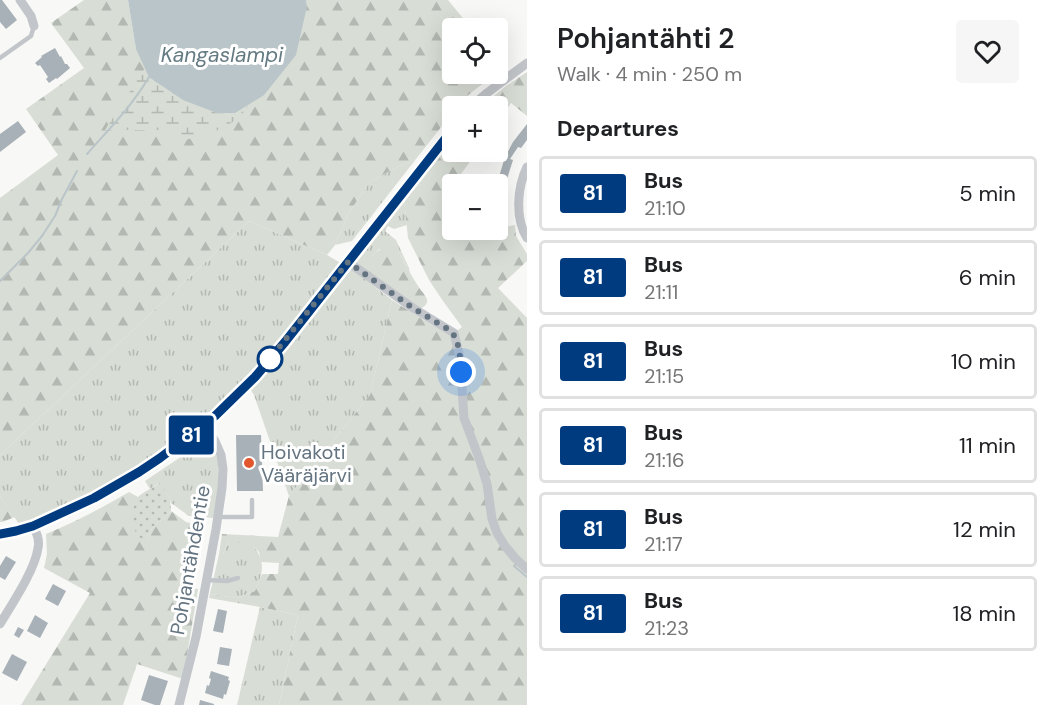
<!DOCTYPE html>
<meta charset="utf-8">
<style>
body{margin:0;font-family:"DM Sans",sans-serif;background:#f6f6f6;color:#202124;height:100vh;display:flex;flex-direction:column;font-size:22px;white-space:nowrap}
*{box-sizing:border-box;margin:0}
p{font-size:20px;color:#757577}
.icon{flex:none;width:33px;height:33px;fill:none;stroke:currentColor;stroke-width:2;stroke-linecap:round;stroke-linejoin:round}
.map{position:relative;flex:1;overflow:hidden}
.sheet{display:flex;flex-direction:column;background:#fff;width:522px}
.sheet>*{flex:none}
.badge{padding:0 12px;border-radius:4px;font-size:21px;line-height:39px}
.buttons{position:absolute;left:442px;top:18px;display:grid;gap:12px}
.buttons a{display:grid;place-items:center;width:66px;height:66px;border-radius:6px;background:#fff;box-shadow:0 6px 24px #0002;font-size:30px}
.you{position:absolute;width:30px;height:30px;margin:-15px;border:4px solid #fff;border-radius:50%;background:#1a73e8;box-shadow:0 0 0 9px #1a73e833}
.map>.badge{position:absolute;translate:-50% -50%;box-shadow:0 0 0 3px #fff}
h2{padding:0 30px;font-size:22px;line-height:54px}
.round{display:grid;place-items:center;flex:none;width:63px;height:63px;border-radius:6px;background:#f6f6f6}
.head{display:flex;align-items:center;justify-content:space-between;height:102px;padding:0 30px}
h1{font-size:28px;font-weight:600;line-height:45px}
ul{padding:0;list-style:none}
li{display:flex;align-items:center;gap:18px;height:75px;margin:0 12px 9px;padding:0 18px;border:3px solid #e0e0e0;border-radius:6px}
li div{flex:1}
li b{display:block;font-size:22px}
li em{font-style:normal}
li .badge{min-width:66px;font-weight:700;text-align:center}
main{display:flex;flex:1;min-height:0}
.map>svg:first-child{display:block}
.grass{fill:url(#grass-tufts)}
.forest{fill:url(#forest-firs)}
.wetland{fill:url(#wetland-marsh)}
.park{fill:url(#park-dots)}
.water{fill:#b9c5c9}
.lines{fill:none;stroke-linecap:round;stroke-linejoin:round}
.stream{stroke:#b9c5c9;stroke-width:2}
.building{fill:#a8b1b7}
.lane{stroke:#c2c6ca;stroke-width:4.5}
.street{stroke:#c2c6ca;stroke-width:9}
.line-casing{stroke:#fff;stroke-width:14}
.line{stroke:#003b80;stroke-width:9}
.walk{stroke:#647481;stroke-width:6;stroke-dasharray:0 10.8}
.stop-dot{fill:#fff;stroke:#003b80;stroke-width:3}
.poi-dot{fill:#e2572d;stroke:#fff;stroke-width:2}
.labels{text-anchor:middle;dominant-baseline:central;stroke-width:6;stroke-linejoin:round;paint-order:stroke}
.poi-label{font-size:20px;fill:#647481;stroke:#fff;text-anchor:start}
.street-label{font-size:20px;fill:#647481;stroke:#fff}
.water-label{font-size:21px;font-style:italic;fill:#637a82;stroke:#fff}
</style>
<main>
<div class="map">
<svg width="527" height="705" viewBox="0 0 527 705">
<defs>
<pattern id="grass-tufts" width="24" height="20" patternUnits="userSpaceOnUse" patternTransform="scale(1.5)"><rect width="24" height="20" fill="#d8ddd5"/><path d="M3 7l-1-3M5 7V3M7 7l1-3M15 17l-1-3M17 17v-4M19 17l1-3" fill="none" stroke="#b3b8b2"/></pattern>
<pattern id="forest-firs" width="22" height="20" patternUnits="userSpaceOnUse" patternTransform="scale(1.5)"><rect width="22" height="20" fill="#d8ddd5"/><path d="M5 1l3.5 6h-7zM16 11l3.5 6h-7z" fill="#b3b8b2"/></pattern>
<pattern id="wetland-marsh" width="20" height="14" patternUnits="userSpaceOnUse" patternTransform="scale(1.5)"><rect width="20" height="14" fill="#d8ddd5"/><path d="M1 5h8M5 5V1M11 12h8M15 12V8" fill="none" stroke="#b3b8b2"/></pattern>
<pattern id="park-dots" width="8" height="8" patternUnits="userSpaceOnUse" patternTransform="scale(1.5)"><rect width="8" height="8" fill="#d8ddd5"/><path d="M2 2h.1M6 6h.1" fill="none" stroke="#b3b8b2" stroke-width="1.8" stroke-linecap="round"/></pattern>
</defs>
<rect width="100%" height="100%" fill="#f8f8f6"/>
<!-- grass -->
<g class="grass">
<polygon points="416,159 352,241 335,245 350,211 370,182 392,170"/>
<polygon points="404,199 407,225 394,229 388,226 385,231 396,240 409,268 410,273 398,250 379,249 373,255 364,269 356,263 356,260"/>
<polygon points="249,221 327,255 354,271 392,300 370,395 289,496 254,395 244,380 205,418 158,455 117,481 36,523 21,527 0,496 0,455"/>
<path d="M210,440C224,463 218,492 214,518L189,516L171,503L170,498L159,483L150,489L145,481L200,444Z"/>
<path d="M228,542H250C266,560 264,571 255,591L237,598L210,594L219,554H223Z"/>
<polygon points="260,607 298,615 279,705 237,705"/>
</g>
<!-- forest -->
<g class="forest">
<polygon points="84,0 128,0 136,49 307,6 306,0 448,0 471,28 453,28 453,74 495,74 467,96 458,106 453,106 453,112 416,159 392,170 370,182 350,211 335,245 327,255 249,221 0,455 0,198 58,155 26,109 84,68 51,23"/>
<polygon points="527,72 527,116 511,103 498,122 498,106 482,106 506,86"/>
<path d="M453,137V152H477L461,174V184H453V230H463L464,232L483,230H498V228L515,225L516,236L527,254V261L498,288L527,318V705H279L298,615L260,607L209,598L210,594L237,598L255,591L262,574H278L279,563L261,562L259,552L250,543L228,542L223,554H219L222,534L278,537L289,496L370,395L392,300C402,306 440,332 450,333C455,333 458,330 462,327L443,301L429,280L408,238L404,199Z"/>
<path d="M390,246L395,247L398,250C405,264 412,277 420,289C423,293 428,298 427,302C426,306 423,307 420,309L364,269C370,258 376,248 390,246Z"/>
<path d="M129,492L138,497L134,510L146,539L152,528L171,511L186,522L199,525L190,588L198,589L183,679L137,664L123,705H21L90,593L44,568L47,554L46,534C75,522 102,508 129,492Z"/>
<polygon points="0,496 15,517 2,522 0,522"/>
</g>
<!-- wetland -->
<polygon class="wetland" points="145,68 149,77 183,100 217,113 235,113 249,105 238,119 214,132 185,140 158,130 105,130"/>
<!-- park -->
<path class="park" d="M160,483L170,498L171,511L152,528L146,539L137,537C134,527 130,507 138,497C142,493 155,486 160,483Z"/>
<!-- water -->
<polygon class="water" points="128,0 306,0 307,6 296,55 264,95 235,113 217,113 183,100 149,77 136,49"/>
<g class="lines">
<!-- stream -->
<g class="stream">
<path d="M87,154C109,129 132,106 149,77"/>
<polyline points="0,281 28,253 42,236 55,216 62,199 77,171"/>
<polyline points="514,566 527,577"/>
</g>
</g>
<!-- building -->
<g class="building">
<polygon points="0,0 2,0 17,20 6,29 0,22"/>
<polygon points="55,48 60,57 61,56 65,64 67,64 70,68 57,79 56,78 49,83 46,79 48,77 40,65 38,66 35,63 42,57 41,56"/>
<polygon points="18,121 26,132 0,152 0,134"/>
<polygon points="527,124 527,140 521,148 518,147 510,159 513,160 506,182 498,180 505,157 513,142"/>
<polygon points="498,210 504,210 505,216 498,217"/>
<polygon points="236,435 261,435 263,491 237,491"/>
<polygon points="6,556 16,562 5,580 0,577 0,566"/>
<polygon points="53,584 66,591 58,606 45,599"/>
<polygon points="218,609 227,611 223,633 213,631"/>
<polygon points="35,615 48,623 40,638 27,631"/>
<polygon points="18,627 24,630 19,638 14,635"/>
<polygon points="220,647 232,649 229,666 217,664"/>
<polygon points="12,654 27,662 17,681 2,673"/>
<polygon points="211,671 229,677 228,680 230,681 226,695 224,694 223,699 205,693 207,685 209,686 211,679 209,678"/>
<polygon points="149,675 168,681 160,705 155,705 141,700"/>
<polygon points="200,700 214,704 214,705 199,705"/>
</g>
<g class="lines">
<!-- lane -->
<g class="lane">
<polyline points="0,58 31,36 34,26"/>
<polyline points="218,517 252,517 252,500"/>
<polyline points="206,580 227,581 238,578"/>
</g>
<!-- street -->
<g class="street">
<polyline points="20,0 31,16 34,26"/>
<polyline points="472,106 487,93 527,63"/>
<path d="M527,167C517,188 515,218 527,238"/>
<polyline points="348,262 413,308 454,333 460,358 464,418 480,461 487,484 492,519 497,533 505,546 515,558 527,569"/>
<polyline points="0,534 16,531 33,526 94,498 139,472 160,458 215,416 255,377 285,342 453,129"/>
<path d="M0,624C12,604 35,570 38,548C40,540 37,533 33,526"/>
<polyline points="179,705 196,637 216,529 222,488 223,469 221,455 215,441 204,425"/>
</g>
</g>
<g class="lines">
<!-- line casing -->
<g class="line-casing">
<polyline id="line" points="0,534 16,531 33,526 94,498 139,472 160,458 215,416 255,377 285,342 453,129"/>
</g>
<!-- line -->
<use href="#line" class="line"/>
<!-- walk -->
<path class="walk" d="M270,359L268,361L348,262L413,308L451,331C460,342 460,358 461,372"/>
</g>
<!-- markers -->
<circle class="stop-dot" cx="270" cy="359" r="12"/>
<circle class="poi-dot" cx="249" cy="463" r="6"/>
<g class="labels">
<!-- poi labels -->
<g class="poi-label">
<text x="261" y="452">Hoivakoti<tspan x="261" dy="23">Vääräjärvi</tspan></text>
</g>
<!-- street labels -->
<g class="street-label">
<text transform="translate(190 560) rotate(-80)">Pohjantähdentie</text>
</g>
<!-- water labels -->
<g class="water-label">
<text x="222" y="55">Kangaslampi</text>
</g>
</g>
</svg>
<div class="buttons">
<a><svg class="icon" aria-label="locate" viewBox="0 0 24 24"><circle cx="12" cy="12" r="6"/><path d="M12 2v4M12 18v4M2 12h4M18 12h4"/></svg></a>
<a>+</a>
<a>−</a>
</div>
<div class="you" style="left:461px;top:372px"></div>
<b class="badge" style="left:191px;top:435px;background:#003b80;color:#fff">81</b>
</div>
<section class="sheet">
<div class="head"><div><h1>Pohjantähti 2</h1><p>Walk · 4 min · 250 m</p></div><a class="round"><svg class="icon" aria-label="heart" viewBox="0 0 24 24"><path d="M12 20l-8-8c-3-5 5-10 8-4 3-6 11-1 8 4z"/></svg></a></div>
<h2>Departures</h2>
<ul>
<li><span class="badge" style="background:#003b80;color:#fff">81</span><div><b>Bus</b><p>21:10</p></div><em>5 min</em></li>
<li><span class="badge" style="background:#003b80;color:#fff">81</span><div><b>Bus</b><p>21:11</p></div><em>6 min</em></li>
<li><span class="badge" style="background:#003b80;color:#fff">81</span><div><b>Bus</b><p>21:15</p></div><em>10 min</em></li>
<li><span class="badge" style="background:#003b80;color:#fff">81</span><div><b>Bus</b><p>21:16</p></div><em>11 min</em></li>
<li><span class="badge" style="background:#003b80;color:#fff">81</span><div><b>Bus</b><p>21:17</p></div><em>12 min</em></li>
<li><span class="badge" style="background:#003b80;color:#fff">81</span><div><b>Bus</b><p>21:23</p></div><em>18 min</em></li>
</ul>
</section>
</main>
